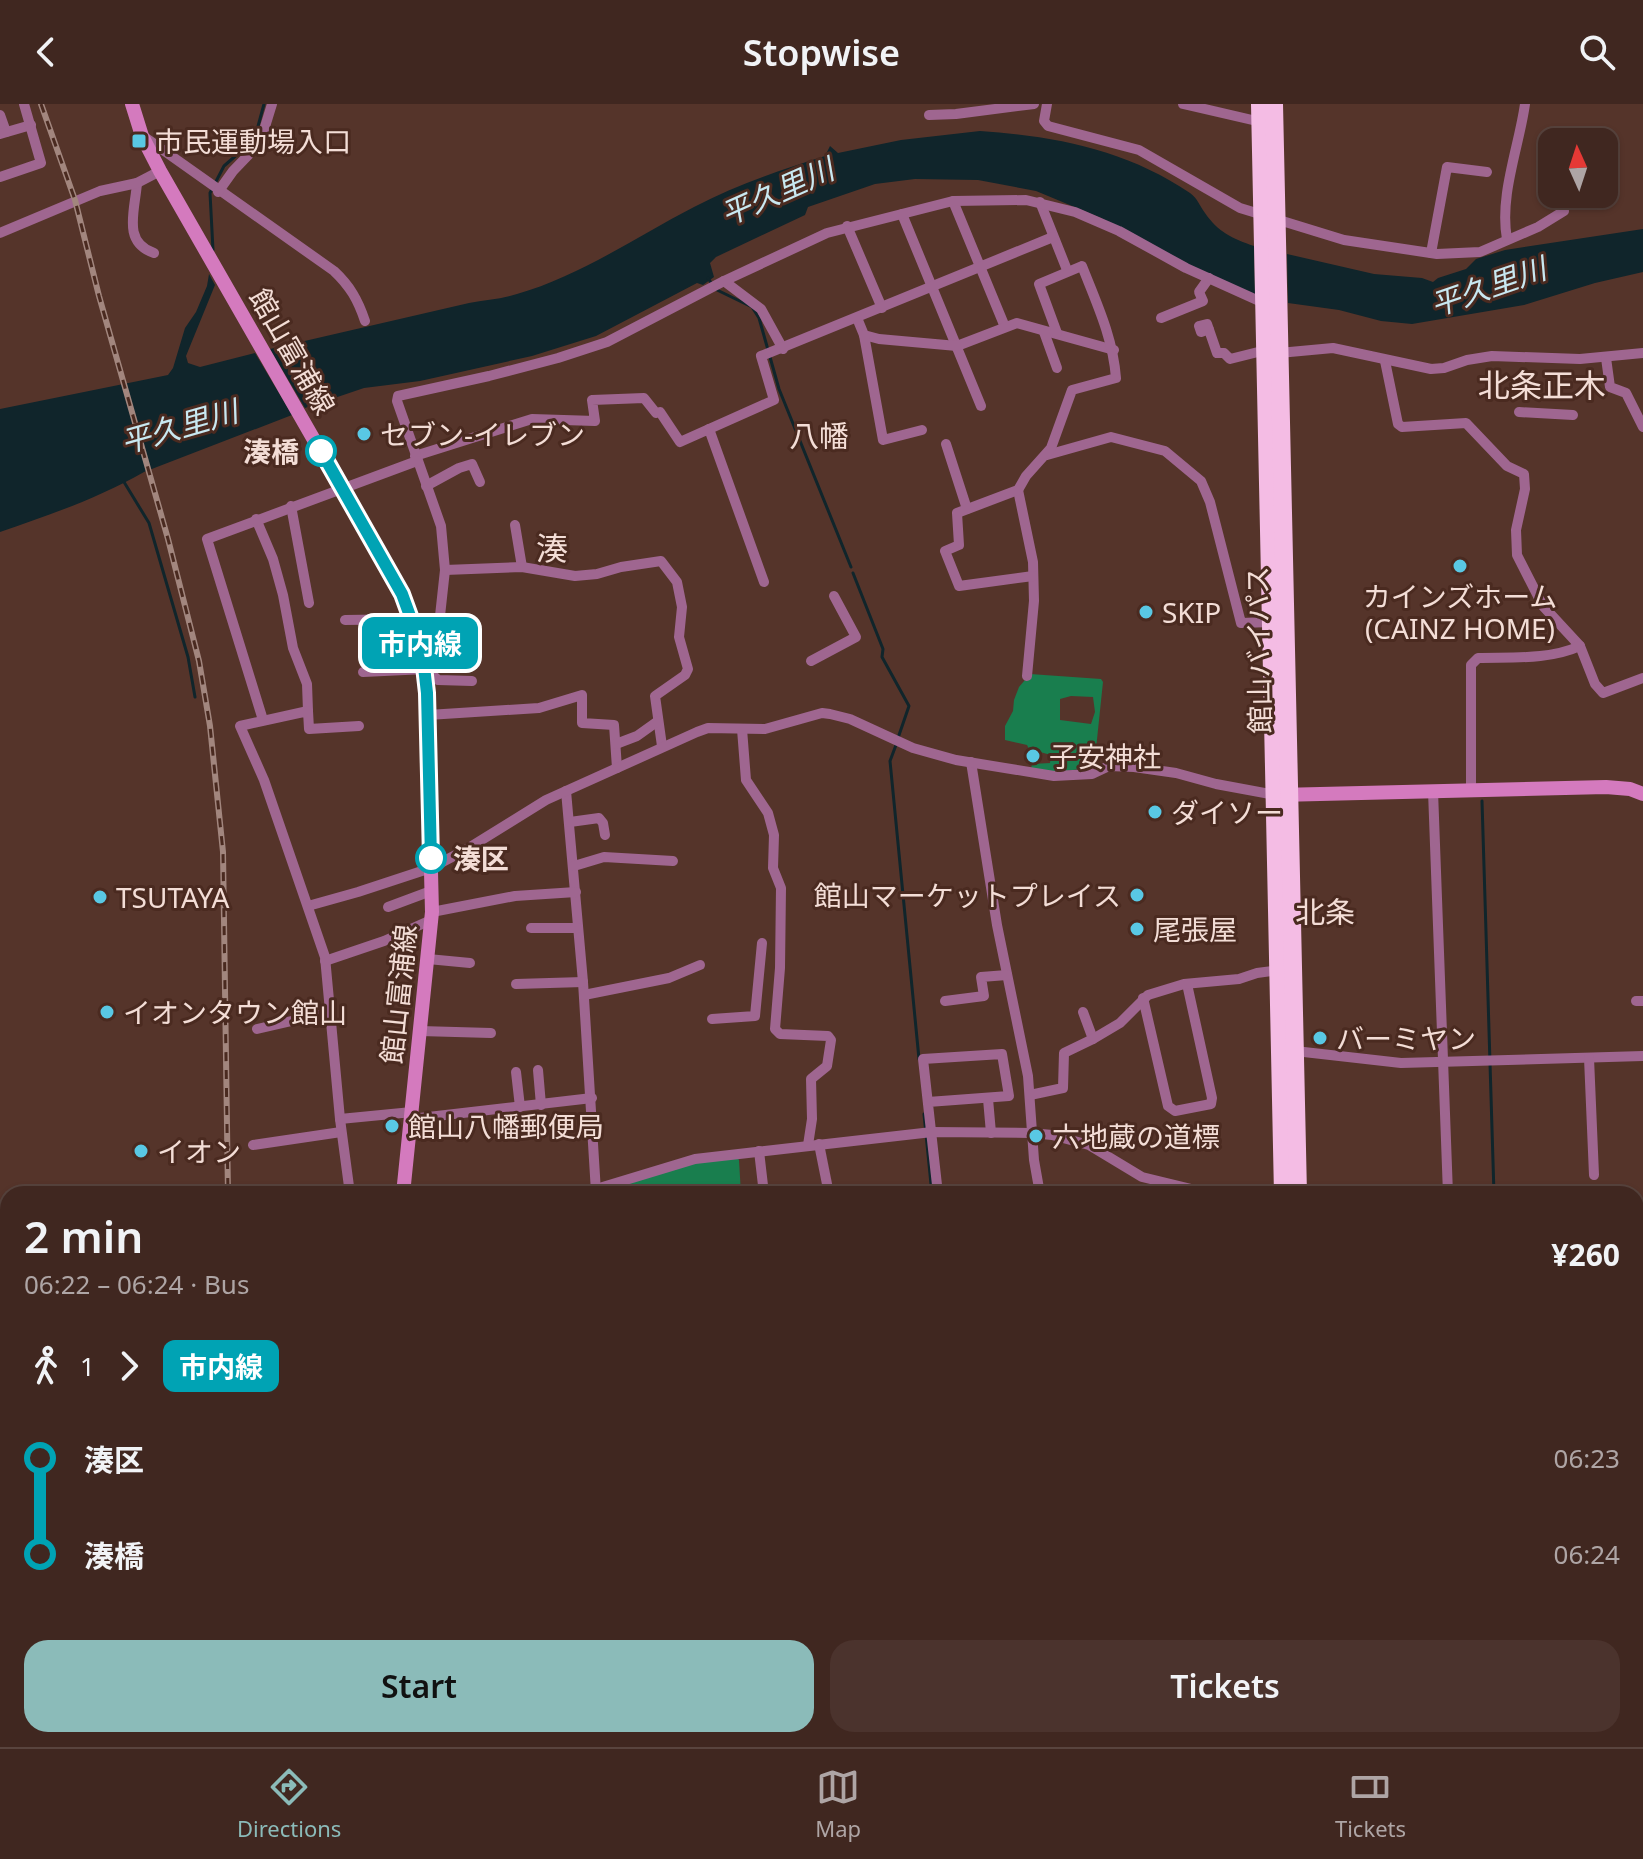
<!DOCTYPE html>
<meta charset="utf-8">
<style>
body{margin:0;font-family:"Noto Sans","Noto Sans JP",sans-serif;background:#4b332d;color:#f1f3f6;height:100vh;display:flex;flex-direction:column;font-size:30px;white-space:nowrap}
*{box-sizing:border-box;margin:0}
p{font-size:26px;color:#aea5a5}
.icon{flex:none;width:44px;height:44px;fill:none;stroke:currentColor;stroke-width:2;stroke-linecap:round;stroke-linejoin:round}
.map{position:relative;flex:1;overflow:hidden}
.sheet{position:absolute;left:0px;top:1082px;width:1644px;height:562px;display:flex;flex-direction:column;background:#402720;border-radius:24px 24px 0 0;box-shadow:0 2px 6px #0004,0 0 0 2px #59443e}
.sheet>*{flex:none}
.badge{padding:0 16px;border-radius:12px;font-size:28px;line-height:52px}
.needle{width:52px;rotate:357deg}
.buttons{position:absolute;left:1538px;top:24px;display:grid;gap:16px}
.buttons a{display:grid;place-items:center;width:80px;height:80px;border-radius:16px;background:#402720;box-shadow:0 2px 6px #0004,0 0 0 2px #59443e;font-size:40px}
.map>.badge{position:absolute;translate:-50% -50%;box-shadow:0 0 0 4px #fff}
.legs{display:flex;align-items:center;gap:12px;height:88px;padding:0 24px;font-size:26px}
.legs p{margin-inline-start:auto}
.head{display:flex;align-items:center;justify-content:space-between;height:136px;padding:0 24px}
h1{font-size:44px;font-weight:600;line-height:60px}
.action{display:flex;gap:16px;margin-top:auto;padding:16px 24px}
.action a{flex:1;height:92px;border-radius:24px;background:#8bbbb9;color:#111;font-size:32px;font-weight:600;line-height:92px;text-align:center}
.action a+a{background:#4b332d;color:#f1f3f6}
ul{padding:0 24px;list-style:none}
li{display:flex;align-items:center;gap:28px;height:96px;font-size:30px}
li i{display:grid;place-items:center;width:12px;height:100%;margin:0 10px;background:currentColor}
li i::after{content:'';width:20px;height:20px;margin:-10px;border:6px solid;border-radius:50%;background:#402720}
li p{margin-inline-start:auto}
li:first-child i{background:linear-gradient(#0000 50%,currentColor 0)}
li:last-child i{background:linear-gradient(currentColor 50%,#0000 0)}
header{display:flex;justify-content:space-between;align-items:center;height:104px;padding:0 24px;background:#402720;font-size:36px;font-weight:600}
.dock{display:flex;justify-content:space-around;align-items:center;height:112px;border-top:2px solid #59443e;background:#402720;font-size:22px;color:#aea5a5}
.dock a{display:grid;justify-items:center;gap:4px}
.dock .selected{color:#8bbbb9}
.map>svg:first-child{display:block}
.green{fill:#1c784b}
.forest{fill:#197e4e;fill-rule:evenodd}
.water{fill:#10252b}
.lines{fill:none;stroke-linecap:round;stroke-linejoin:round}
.stream{stroke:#10252b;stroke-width:3}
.street{stroke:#9f6690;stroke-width:10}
.secondary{stroke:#d47abe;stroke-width:14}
.highway{stroke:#f4bce4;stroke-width:18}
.rail-casing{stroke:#a2867e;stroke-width:6}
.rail{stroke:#4a2a20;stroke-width:3;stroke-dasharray:9;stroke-linecap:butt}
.line-1-casing{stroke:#fff;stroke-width:18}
.line-1{stroke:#00a3b4;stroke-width:12}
.poi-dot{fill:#59c8e4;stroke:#4a2a20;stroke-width:3}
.stop-1-dot{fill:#fff;stroke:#00a3b4;stroke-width:4}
.labels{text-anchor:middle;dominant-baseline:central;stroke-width:6;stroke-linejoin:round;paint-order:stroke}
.poi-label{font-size:28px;fill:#f3ddd6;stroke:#4a2a20;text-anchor:start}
.street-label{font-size:28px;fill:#f3ddd6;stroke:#4a2a20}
.stop-label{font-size:28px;font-weight:bold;fill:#f3ddd6;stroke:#4a2a20;text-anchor:end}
.water-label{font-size:30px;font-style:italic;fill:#c8e8f1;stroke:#4a2a20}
.neighbourhood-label{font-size:30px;fill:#f3ddd6;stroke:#4a2a20}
.quarter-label{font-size:32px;fill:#f3ddd6;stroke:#4a2a20}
</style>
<header><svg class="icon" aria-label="back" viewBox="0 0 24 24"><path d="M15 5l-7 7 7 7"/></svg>Stopwise<svg class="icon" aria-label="search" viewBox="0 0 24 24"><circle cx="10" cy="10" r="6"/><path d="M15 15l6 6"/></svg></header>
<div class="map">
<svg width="1643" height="1643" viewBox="0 0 1643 1643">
<rect width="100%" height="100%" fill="#55342a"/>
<!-- green -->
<g class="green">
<rect x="1636" y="1455" width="7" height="170"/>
<rect x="662" y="1636" width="105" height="7"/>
</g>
<!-- forest -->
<g class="forest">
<path d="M1030,570L1101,575L1103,578L1096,645L1091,662C1071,668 1052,669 1031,665L1032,660L1050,659L1051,651L1029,645L1027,641L1005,636V622L1013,607L1014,596L1019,583ZM1071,592L1093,593L1095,608L1091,620L1060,616V595Z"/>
<polygon points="736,1052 739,1056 741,1090 708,1090 689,1082 667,1085 663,1090 602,1090 610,1082 695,1057"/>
</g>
<!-- water -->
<g class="water">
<path d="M980,27C1056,32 1127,46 1190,89C1198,95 1199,101 1205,109C1218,128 1233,135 1254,142L1255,191L1183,159L1101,114L1036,87L978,76L915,75L875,80L808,103L805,111L716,153L710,159L714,173L703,181L697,179L596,232L532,252L420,277L364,284L305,304L270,245L469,199C485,196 502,195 517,190C580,172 636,133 694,103C736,81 780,66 825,52L830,42L838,49L901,36Z"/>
<polygon points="1643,125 1643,168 1595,179 1524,201 1412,220 1381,217 1339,206 1288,199 1287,150 1374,170 1422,174 1433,178 1438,174 1466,165 1476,155 1505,146"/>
<path d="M209,170L215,181L186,252L188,259L200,263L255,249L292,311L144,368C99,394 49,411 0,428V305L168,271L173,264L185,224L196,208L207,182Z"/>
</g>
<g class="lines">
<!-- stream -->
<g class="stream">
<polyline points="213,146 210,89 224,62 240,48 257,26 264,0"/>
<polyline points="708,174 715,185 752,203 759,214 779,285 851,463"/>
<polyline points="124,378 149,419 188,553 195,593"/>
<polyline points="853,469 883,545 882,553 909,602 898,634"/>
<polyline points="896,641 890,657 919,955"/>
<polyline points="1482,697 1494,1090"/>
<polyline points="924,1010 932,1090"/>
</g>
<!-- street -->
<g class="street">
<polyline points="1047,0 1044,17 1048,22 1139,46 1240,104 1344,136 1437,150 1480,148 1538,123 1564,107"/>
<polyline points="1183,0 1261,18"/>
<polyline points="0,11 6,28"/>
<polyline points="929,11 956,10 1034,0"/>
<polyline points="0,30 31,21"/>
<path d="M146,34L334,167C350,182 358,196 365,217"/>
<polyline points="0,73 41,59 24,0"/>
<path d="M137,79C135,107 122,138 154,149"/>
<polyline points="218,88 233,67 260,39 272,0"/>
<polyline points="953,97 1005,223"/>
<polyline points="1040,98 1067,166"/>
<polyline points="902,110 981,302"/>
<polyline points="847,122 882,204"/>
<polyline points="0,129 100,87 137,79 160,67"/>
<path d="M1507,135C1499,92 1519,43 1525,0"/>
<polyline points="1431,149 1447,63 1487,68"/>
<polyline points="724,177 761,205 783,245"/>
<polyline points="857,214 864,231 879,235 957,242 1017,219 1114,246"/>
<polyline points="1161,214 1203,197 1199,188 1209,174"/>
<polyline points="1209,225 1201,228 1199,222 1207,220 1217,249 1224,249 1230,255 1266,246"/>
<polyline points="1044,228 1057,264"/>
<polyline points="864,231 883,336 922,326"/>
<polyline points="1279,249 1333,244 1431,265 1444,264 1467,256 1492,252 1580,255 1643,249"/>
<polyline points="1606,254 1610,283 1626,289 1643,323"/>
<polyline points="1385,257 1398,320 1402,323 1466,319 1507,362 1524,370 1525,385 1516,426 1517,451 1543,502 1580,542 1595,580 1603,589 1643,574"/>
<polyline points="1519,308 1573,311"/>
<polyline points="709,325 764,478"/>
<polyline points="946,340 967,405"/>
<polyline points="1047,351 1111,333 1165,347 1201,377 1210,398 1241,519 1271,518"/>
<polyline points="415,352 532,315 595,317 592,296 644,294 656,309 660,308 680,338 774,296 761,252 1053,133"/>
<polyline points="426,382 459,364 472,360 480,378"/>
<polyline points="1018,386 1033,458 1034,497 1027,572"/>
<polyline points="291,402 309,499"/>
<polyline points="256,415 273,455 283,491 293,544 307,580 308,607"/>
<polyline points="515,421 522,463"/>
<polyline points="445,466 522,463 575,472 597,470 621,463 661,457 677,478 682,503 679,533 688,565 685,571 655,592 662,642"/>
<path d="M1033,472L959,482L945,447L959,441L957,409L1018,386L1026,372L1051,344L1072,286L1116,274C1113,234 1097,200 1082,162L1039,180L1057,229"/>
<polyline points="345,516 413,515"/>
<polyline points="369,516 370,546"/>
<polyline points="811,557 856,533 834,492"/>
<polyline points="426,565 432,559 439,521 445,466 441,422 397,297 398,292 489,272 558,254 607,238 724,177 827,129 953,97 1026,96 1075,108 1119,127 1186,164 1268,201"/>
<polyline points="363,568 426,565 438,576 472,577"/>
<polyline points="428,611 539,604 582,591 582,619 614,621 617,664"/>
<polyline points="263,616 207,435 417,357"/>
<polyline points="742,625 746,676 768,709 774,731 773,764 781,784 780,864 775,925 780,930 828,932 831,936 827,962 811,975 812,1015 808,1041"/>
<polyline points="616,640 637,632 658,617"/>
<polyline points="971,658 997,821 1028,972 1034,1056 1040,1090"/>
<polyline points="566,687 583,878 596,1088"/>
<polyline points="1433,687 1448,1090"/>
<path d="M1471,687V561L1478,554C1513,553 1549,556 1580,542"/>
<polyline points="570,718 599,714 603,719 605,731"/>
<polyline points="574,762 604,753 673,757"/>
<polyline points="308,802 358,788 431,764 467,745 546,696 697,628 708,624 765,625 822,609 830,610 850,615 913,644 956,656 1054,672 1092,670 1109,662 1134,663 1176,669 1216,680 1275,691"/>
<polyline points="388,803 431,787"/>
<polyline points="432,808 515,792 576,788"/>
<polyline points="531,824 578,824"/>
<polyline points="428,855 470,859"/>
<polyline points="325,857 384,837 431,816"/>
<polyline points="516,880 583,878"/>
<polyline points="584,891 669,874 700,861"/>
<polyline points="1143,894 1168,1002 1175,1007 1211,1000 1212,994 1187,880"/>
<polyline points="945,897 984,892 981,873 1007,871"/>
<polyline points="1636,897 1643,897"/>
<polyline points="1083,908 1093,935"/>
<polyline points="712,915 755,912 762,839"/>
<polyline points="257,925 331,908"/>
<polyline points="420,927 491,929"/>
<polyline points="1295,947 1401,959 1643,952"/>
<polyline points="1589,954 1594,1071"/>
<polyline points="538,966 541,1001"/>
<polyline points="516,968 520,1003"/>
<polyline points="1030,991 1063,984 1064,949 1093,935 1120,919 1148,891 1184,880 1239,875 1257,869 1279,866"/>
<polyline points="988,995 991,1029"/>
<polyline points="928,998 1009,992 1002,950 923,955 938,1090"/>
<polyline points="340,1015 325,853 264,676 240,622 308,607 309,625 359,622"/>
<polyline points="411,1015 592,994"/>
<polyline points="819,1040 829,1090"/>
<polyline points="253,1041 341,1028"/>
<polyline points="759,1047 764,1090"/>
<polyline points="596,1085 695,1055 932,1028 1031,1029 1052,1031 1089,1041 1142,1073 1212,1090"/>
<polyline points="350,1090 340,1015 412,1008"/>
<polyline points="1636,1320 1643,1320"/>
<polyline points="0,1348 8,1484"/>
<polyline points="1636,1439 1643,1439"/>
<polyline points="0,1523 8,1522"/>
<polyline points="17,1636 17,1643"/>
<polyline points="126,1636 127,1643"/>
<polyline points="279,1636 279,1643"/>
<polyline points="650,1636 650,1643"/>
<polyline points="933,1636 933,1643"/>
<polyline points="956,1636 956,1643"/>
<polyline points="986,1636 987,1643"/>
<polyline points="1120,1636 1137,1643"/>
<polyline points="151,1643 202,1636"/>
<polyline points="485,1643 539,1636"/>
<polyline points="782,1643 908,1636"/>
<polyline points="1068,1643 1068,1636"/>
<polyline points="1102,1643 1103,1636"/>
<polyline points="1578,1643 1578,1636"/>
</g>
<!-- secondary -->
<g class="secondary">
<polyline points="132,0 142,32 160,67 400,486 418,529 426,565 432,808 403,1090"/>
<polyline points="1279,691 1606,683 1630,685 1643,690"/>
<polyline points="0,1229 8,1227"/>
<polyline points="427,1636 427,1643"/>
<polyline points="1306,1643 1306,1636"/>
</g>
<!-- highway -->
<g class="highway">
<polyline points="1260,0 1283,1090"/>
<polyline points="1274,0 1298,1090"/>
<polyline points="1335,1636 1338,1643"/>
<polyline points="1352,1636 1355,1643"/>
</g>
<!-- rail casing -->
<g class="rail-casing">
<g id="rail">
<polyline points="41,0 75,96 99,192 168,435 199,557 210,622 223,748 228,1090"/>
<polyline points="233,1636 233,1643"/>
</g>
</g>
<!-- rail -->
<use href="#rail" class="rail"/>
</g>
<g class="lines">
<!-- line-1 casing -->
<g class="line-1-casing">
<polyline id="line-1" points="321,347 402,490 422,545 427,589 431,754"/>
</g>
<!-- line-1 -->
<use href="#line-1" class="line-1"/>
</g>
<!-- markers -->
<g class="poi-dot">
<rect x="131" y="29" width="16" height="16" rx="4"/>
<circle cx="364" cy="330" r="8"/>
<circle cx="1460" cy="462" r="8"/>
<circle cx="1146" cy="508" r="8"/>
<circle cx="1033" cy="652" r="8"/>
<circle cx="1155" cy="708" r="8"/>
<circle cx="1137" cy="791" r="8"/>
<circle cx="100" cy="793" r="8"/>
<circle cx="1137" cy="825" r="8"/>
<circle cx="107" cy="908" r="8"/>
<circle cx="1320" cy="934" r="8"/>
<circle cx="392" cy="1022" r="8"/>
<circle cx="1036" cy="1032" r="8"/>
<circle cx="141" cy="1047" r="8"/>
</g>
<g class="stop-1-dot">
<circle cx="321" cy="347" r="14"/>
<circle cx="431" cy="754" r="14"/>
</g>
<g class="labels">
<!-- poi labels -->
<g class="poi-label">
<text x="155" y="37">市民運動場入口</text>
<text x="380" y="330">セブン-イレブン</text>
<text x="1460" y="492" text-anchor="middle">カインズホーム<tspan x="1460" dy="32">(CAINZ HOME)</tspan></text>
<text x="1162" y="508">SKIP</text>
<text x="1049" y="652">子安神社</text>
<text x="1171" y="708">ダイソー</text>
<text x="1121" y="791" text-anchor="end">館山マーケットプレイス</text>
<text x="116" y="793">TSUTAYA</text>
<text x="1153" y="825">尾張屋</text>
<text x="123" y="908">イオンタウン館山</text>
<text x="1336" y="934">バーミヤン</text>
<text x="408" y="1022">館山八幡郵便局</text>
<text x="1052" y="1032">六地蔵の道標</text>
<text x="157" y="1047">イオン</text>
</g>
<!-- street labels -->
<g class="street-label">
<text transform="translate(293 247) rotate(60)">館山富浦線</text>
<text transform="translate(1258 546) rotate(-91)">館山バイパス</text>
<text transform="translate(398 890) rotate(-84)">館山富浦線</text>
</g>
<!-- stop labels -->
<g class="stop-label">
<text x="299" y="347">湊橋</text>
<text x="453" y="754" text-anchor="start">湊区</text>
</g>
<!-- water labels -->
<g class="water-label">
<text transform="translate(777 87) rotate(-24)">平久里川</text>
<text transform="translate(1488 182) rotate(-19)">平久里川</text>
<text transform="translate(179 322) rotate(-16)">平久里川</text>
</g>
<!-- neighbourhood labels -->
<g class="neighbourhood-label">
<text x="819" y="331">八幡</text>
<text x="1325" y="807">北条</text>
</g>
<!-- quarter labels -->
<g class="quarter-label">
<text x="1542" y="280">北条正木</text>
<text x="552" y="443">湊</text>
</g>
</g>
</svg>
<div class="buttons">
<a><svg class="needle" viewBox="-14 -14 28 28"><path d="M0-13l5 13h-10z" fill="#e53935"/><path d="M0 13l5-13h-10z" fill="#aea5a5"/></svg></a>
</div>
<b class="badge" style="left:420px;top:539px;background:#00a3b4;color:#fff">市内線</b>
<section class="sheet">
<div class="head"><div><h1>2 min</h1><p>06:22 – 06:24 · Bus</p></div><b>¥260</b></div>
<div class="legs"><svg class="icon" aria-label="walk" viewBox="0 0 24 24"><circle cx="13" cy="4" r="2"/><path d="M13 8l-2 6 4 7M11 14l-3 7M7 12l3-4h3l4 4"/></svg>1<svg class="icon" aria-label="forward" viewBox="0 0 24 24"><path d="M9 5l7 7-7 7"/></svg><b class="badge" style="background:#00a3b4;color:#fff">市内線</b></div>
<ul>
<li><i style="color:#00a3b4"></i><b>湊区</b><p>06:23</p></li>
<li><i style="color:#00a3b4"></i><b>湊橋</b><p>06:24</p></li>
</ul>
<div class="action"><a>Start</a><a>Tickets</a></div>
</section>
</div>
<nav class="dock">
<a class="selected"><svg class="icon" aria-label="directions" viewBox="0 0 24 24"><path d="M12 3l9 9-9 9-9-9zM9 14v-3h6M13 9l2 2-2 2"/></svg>Directions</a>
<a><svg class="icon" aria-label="map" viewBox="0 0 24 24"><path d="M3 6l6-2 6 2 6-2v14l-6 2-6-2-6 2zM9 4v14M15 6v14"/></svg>Map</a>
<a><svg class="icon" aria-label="tickets" viewBox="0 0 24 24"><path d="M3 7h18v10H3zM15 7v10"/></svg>Tickets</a>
</nav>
